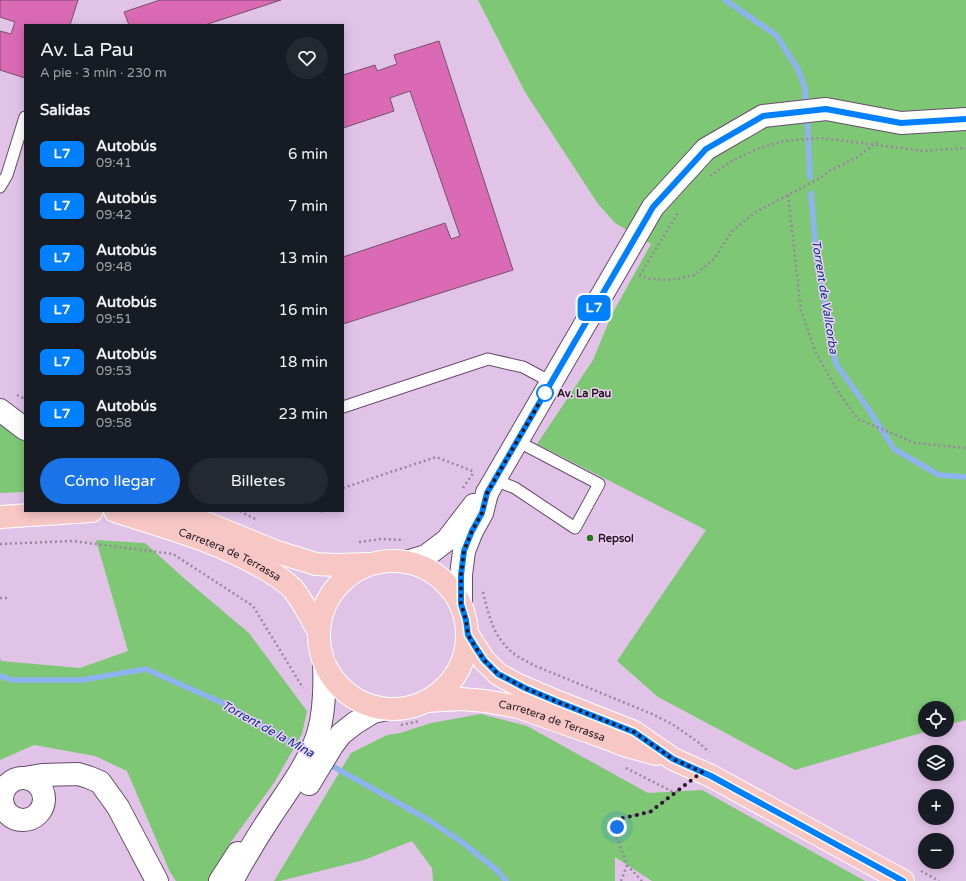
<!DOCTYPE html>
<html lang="es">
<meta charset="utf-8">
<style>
body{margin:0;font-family:"Varela Round",sans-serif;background:#242831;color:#f1f3f6;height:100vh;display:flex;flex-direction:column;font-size:15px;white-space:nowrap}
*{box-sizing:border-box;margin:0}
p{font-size:13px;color:#9ea1a6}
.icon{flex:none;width:22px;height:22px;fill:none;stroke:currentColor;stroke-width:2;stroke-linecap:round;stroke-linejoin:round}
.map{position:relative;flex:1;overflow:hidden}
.panel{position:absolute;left:24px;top:24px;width:320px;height:488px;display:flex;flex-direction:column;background:#171b24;border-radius:0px;box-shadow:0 2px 10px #0003}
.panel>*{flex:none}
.badge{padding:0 8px;border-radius:6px;font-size:14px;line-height:26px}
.tools{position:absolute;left:918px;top:701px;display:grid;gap:8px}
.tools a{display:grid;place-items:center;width:36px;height:36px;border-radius:50%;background:#171b24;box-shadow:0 2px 10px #0003;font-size:20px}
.you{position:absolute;width:20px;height:20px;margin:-10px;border:3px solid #fff;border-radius:50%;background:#1a73e8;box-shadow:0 0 0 6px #1a73e833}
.map>.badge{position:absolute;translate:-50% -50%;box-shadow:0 0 0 2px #fff}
h2{padding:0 16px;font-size:15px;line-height:36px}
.round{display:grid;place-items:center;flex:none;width:42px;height:42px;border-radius:21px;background:#242831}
.head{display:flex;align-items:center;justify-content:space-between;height:68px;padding:0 16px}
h1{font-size:19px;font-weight:600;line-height:30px}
.primary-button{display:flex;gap:8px;margin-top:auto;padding:8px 16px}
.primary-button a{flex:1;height:46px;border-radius:24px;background:#1a73e8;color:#fff;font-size:16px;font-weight:600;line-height:46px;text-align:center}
.primary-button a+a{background:#242831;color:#f1f3f6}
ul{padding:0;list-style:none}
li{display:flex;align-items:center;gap:12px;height:52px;padding:0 16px}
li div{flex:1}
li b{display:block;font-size:15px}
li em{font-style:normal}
li .badge{min-width:44px;font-weight:700;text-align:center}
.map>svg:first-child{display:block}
.green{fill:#7ec875}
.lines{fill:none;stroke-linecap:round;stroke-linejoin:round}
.stream{stroke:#8fb2f1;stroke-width:5.5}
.building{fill:#da6ab5;stroke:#775169}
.lane-casing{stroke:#674c6c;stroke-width:13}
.street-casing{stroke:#674c6c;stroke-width:24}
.secondary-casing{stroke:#674c6c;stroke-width:24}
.primary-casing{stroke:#fff;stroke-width:24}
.path{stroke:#9b84a0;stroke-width:2.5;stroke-dasharray:2 3;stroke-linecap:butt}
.lane{stroke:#fff;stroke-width:11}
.street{stroke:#fff;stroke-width:22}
.secondary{stroke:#fff;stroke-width:22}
.primary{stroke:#f7c7c6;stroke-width:22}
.line-casing{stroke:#fff;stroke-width:9}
.line{stroke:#0080fe;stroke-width:6}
.walk{stroke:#231825;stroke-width:4;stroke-dasharray:0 7.2}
.stop-dot{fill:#fff;stroke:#0080fe;stroke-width:2}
.poi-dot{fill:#26751c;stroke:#f0cff5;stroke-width:1.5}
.labels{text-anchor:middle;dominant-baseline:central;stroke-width:3;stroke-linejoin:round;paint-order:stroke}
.stop-label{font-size:11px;font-weight:bold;fill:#231825;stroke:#f0cff5;text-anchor:start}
.poi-label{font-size:11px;font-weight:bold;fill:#231825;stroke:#f0cff5;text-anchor:start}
.street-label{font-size:11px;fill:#231825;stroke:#f0cff5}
.water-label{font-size:12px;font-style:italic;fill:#01318a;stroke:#f0cff5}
</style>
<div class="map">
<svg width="966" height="881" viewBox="0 0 966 881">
<rect width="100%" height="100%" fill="#e2c3e8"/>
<!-- green -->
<g class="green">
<polygon points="478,0 966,0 966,720 947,725 947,708 925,708 925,730 931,730 795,770 658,697 617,661 706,530 537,444 593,360 612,314 651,244 615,223 598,204 525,92"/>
<polygon points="0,421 25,442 25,492 0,493"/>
<polygon points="96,540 145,543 186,580 249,633 307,711 302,734 274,783 233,839 208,881 176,881 170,872 127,771 95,756 34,745 0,760 0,657 1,661 80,668 128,651"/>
<polygon points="481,714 527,726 648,793 702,790 865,881 652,881 615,857 615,881 433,881 432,868 412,841 364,860 280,881 274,881 351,753 387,735 400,733 431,723"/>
</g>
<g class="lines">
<!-- stream -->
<g class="stream">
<polyline points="725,0 776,35 798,69 805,88 806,107"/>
<polyline points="807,116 810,177"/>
<polyline points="811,193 816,252 836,364 867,407 894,449 939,475 966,477"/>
<polyline points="0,676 13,680 82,680 146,669 227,705 306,751"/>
<polyline points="327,763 427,819 462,842 498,871 506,881"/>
</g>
</g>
<!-- building -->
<g class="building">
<polygon points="0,0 78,0 70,25 25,25 25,78 0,70 0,31 11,34 15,22 0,17"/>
<polygon points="160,0 281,0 205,25 129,25 124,12"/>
<polygon points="439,41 513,270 343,324 343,257 445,223 451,239 460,236 410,91 390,98 394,111 343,128 343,75 375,65 377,71 397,64 394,55"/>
</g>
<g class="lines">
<!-- lane casing -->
<g class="lane-casing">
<g id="lane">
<polyline points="0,187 7,175 25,117"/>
<polyline points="343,407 488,359 523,367 551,382"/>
<polyline points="495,480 515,488 575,528 599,484 517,441"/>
</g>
</g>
<!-- street casing -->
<g class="street-casing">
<g id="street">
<polyline points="487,493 653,207 706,149 763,116 826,109 901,123 966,119"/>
<circle cx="23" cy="799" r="21"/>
<polyline points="24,778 42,775 78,774 88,777 100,782 118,807 157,881"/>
<polyline points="220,881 238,853"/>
</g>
</g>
<!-- secondary casing -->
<g class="secondary-casing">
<g id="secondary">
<polyline points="0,410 25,429"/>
<polyline points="406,562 426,556 447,540 474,505"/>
<polyline points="461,604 461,575 464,551 472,531 482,513 487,493"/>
<polyline points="309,784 332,746 341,734 355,723 373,712 388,709"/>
<path d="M232,881C244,859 257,837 271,816C288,790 308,764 318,734C325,711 325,686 324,662"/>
</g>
</g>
<!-- primary casing -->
<g class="primary-casing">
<g id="primary">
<path id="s1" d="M115,511C164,527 215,540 260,566C271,572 283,579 292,588C303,601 311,618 319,632"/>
<polyline points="154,511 161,511 182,516 206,523 277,552 316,564 337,565 368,564"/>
<polyline points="0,517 92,511"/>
<circle cx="393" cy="635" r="74"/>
<polyline points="468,635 476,648 484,660 498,674 516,684 558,702 634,732 673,759 711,776 903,881"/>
<path id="s2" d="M427,701L461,699L485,701L518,707L598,735L627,746L656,754"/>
</g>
</g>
<!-- path -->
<g class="path">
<polyline points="710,176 732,161 757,149 784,141 821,138 924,151 966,148"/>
<polyline points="788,195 801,310 815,351 837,390 858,419 915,443 966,448"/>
<polyline points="639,275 650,279 672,280 695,275 715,258 732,231 754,213 820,178 831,170 856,158 880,140"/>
<polyline points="640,275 679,211"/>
<polyline points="17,395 25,399"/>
<polyline points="343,488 436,457 475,472"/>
<polyline points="463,488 474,472"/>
<polyline points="240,511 257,520"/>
<polyline points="321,511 323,512 324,511"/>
<polyline points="359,542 381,539 404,540"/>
<polyline points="0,544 73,541 173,554 253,606 303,688"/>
<path d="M483,592C489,617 494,640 517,656C522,659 528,662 533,665L652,714L672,724L698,742L709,752"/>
<polyline points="0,598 9,598"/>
<polyline points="401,725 420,721"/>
<polyline points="626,768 675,793"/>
<polyline points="921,871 939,881"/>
<polyline points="621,881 627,865"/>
<polyline points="642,881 627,865 616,835 618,819 650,812 684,786"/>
</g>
<!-- lane -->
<use href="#lane" class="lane"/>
<!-- street -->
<use href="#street" class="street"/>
<!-- secondary -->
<use href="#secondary" class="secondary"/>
<!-- primary -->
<use href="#primary" class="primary"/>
</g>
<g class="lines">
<!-- line casing -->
<g class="line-casing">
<polyline id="line" points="903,881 711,776 673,759 634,732 558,702 525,688 498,674 484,660 476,648 468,635 466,620 461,604 461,575 464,551 472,531 482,513 487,493 653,207 706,149 763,116 826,109 901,123 966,119"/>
</g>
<!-- line -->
<use href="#line" class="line"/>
<!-- walk -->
<polyline class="walk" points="545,393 487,493 482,513 472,531 464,551 461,575 461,604 466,620 468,635 476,648 484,660 498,674 525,688 558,702 634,732 673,759 702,772 650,812 618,819 617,827"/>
</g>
<!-- markers -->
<circle class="stop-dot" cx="545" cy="393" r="8"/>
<circle class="poi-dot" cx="590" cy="538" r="4"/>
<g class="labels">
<!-- stop labels -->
<g class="stop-label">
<text x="557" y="393">Av. La Pau</text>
</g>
<!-- poi labels -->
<g class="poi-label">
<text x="598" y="538">Repsol</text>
</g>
<!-- street labels -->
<g class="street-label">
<text stroke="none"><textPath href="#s1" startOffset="123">Carretera de Terrassa</textPath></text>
<text stroke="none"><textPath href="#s2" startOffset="128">Carretera de Terrassa</textPath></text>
</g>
<!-- water labels -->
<g class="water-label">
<text transform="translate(825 297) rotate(81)">Torrent de Vallcorba</text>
<text transform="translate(268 729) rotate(29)">Torrent de la Mina</text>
</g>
</g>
</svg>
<div class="tools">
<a><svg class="icon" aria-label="locate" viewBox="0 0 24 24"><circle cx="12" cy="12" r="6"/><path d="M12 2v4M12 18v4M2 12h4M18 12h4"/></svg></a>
<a><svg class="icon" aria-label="layers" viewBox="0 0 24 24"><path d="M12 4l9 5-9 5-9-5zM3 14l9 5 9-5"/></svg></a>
<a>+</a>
<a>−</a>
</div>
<div class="you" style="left:617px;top:827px"></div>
<b class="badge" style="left:594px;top:308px;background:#0080fe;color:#fff">L7</b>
<section class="panel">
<div class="head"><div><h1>Av. La Pau</h1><p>A pie · 3 min · 230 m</p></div><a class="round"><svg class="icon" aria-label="heart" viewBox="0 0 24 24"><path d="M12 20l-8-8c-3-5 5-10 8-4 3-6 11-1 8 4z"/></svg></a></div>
<h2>Salidas</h2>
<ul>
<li><span class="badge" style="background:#0080fe;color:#fff">L7</span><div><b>Autobús</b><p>09:41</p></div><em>6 min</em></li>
<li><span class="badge" style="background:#0080fe;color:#fff">L7</span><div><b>Autobús</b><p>09:42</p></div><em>7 min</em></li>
<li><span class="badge" style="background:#0080fe;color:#fff">L7</span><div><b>Autobús</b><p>09:48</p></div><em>13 min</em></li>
<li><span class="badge" style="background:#0080fe;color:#fff">L7</span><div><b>Autobús</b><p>09:51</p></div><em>16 min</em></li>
<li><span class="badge" style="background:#0080fe;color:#fff">L7</span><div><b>Autobús</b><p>09:53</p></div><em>18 min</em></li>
<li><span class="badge" style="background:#0080fe;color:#fff">L7</span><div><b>Autobús</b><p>09:58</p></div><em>23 min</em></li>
</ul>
<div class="primary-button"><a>Cómo llegar</a><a>Billetes</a></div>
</section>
</div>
